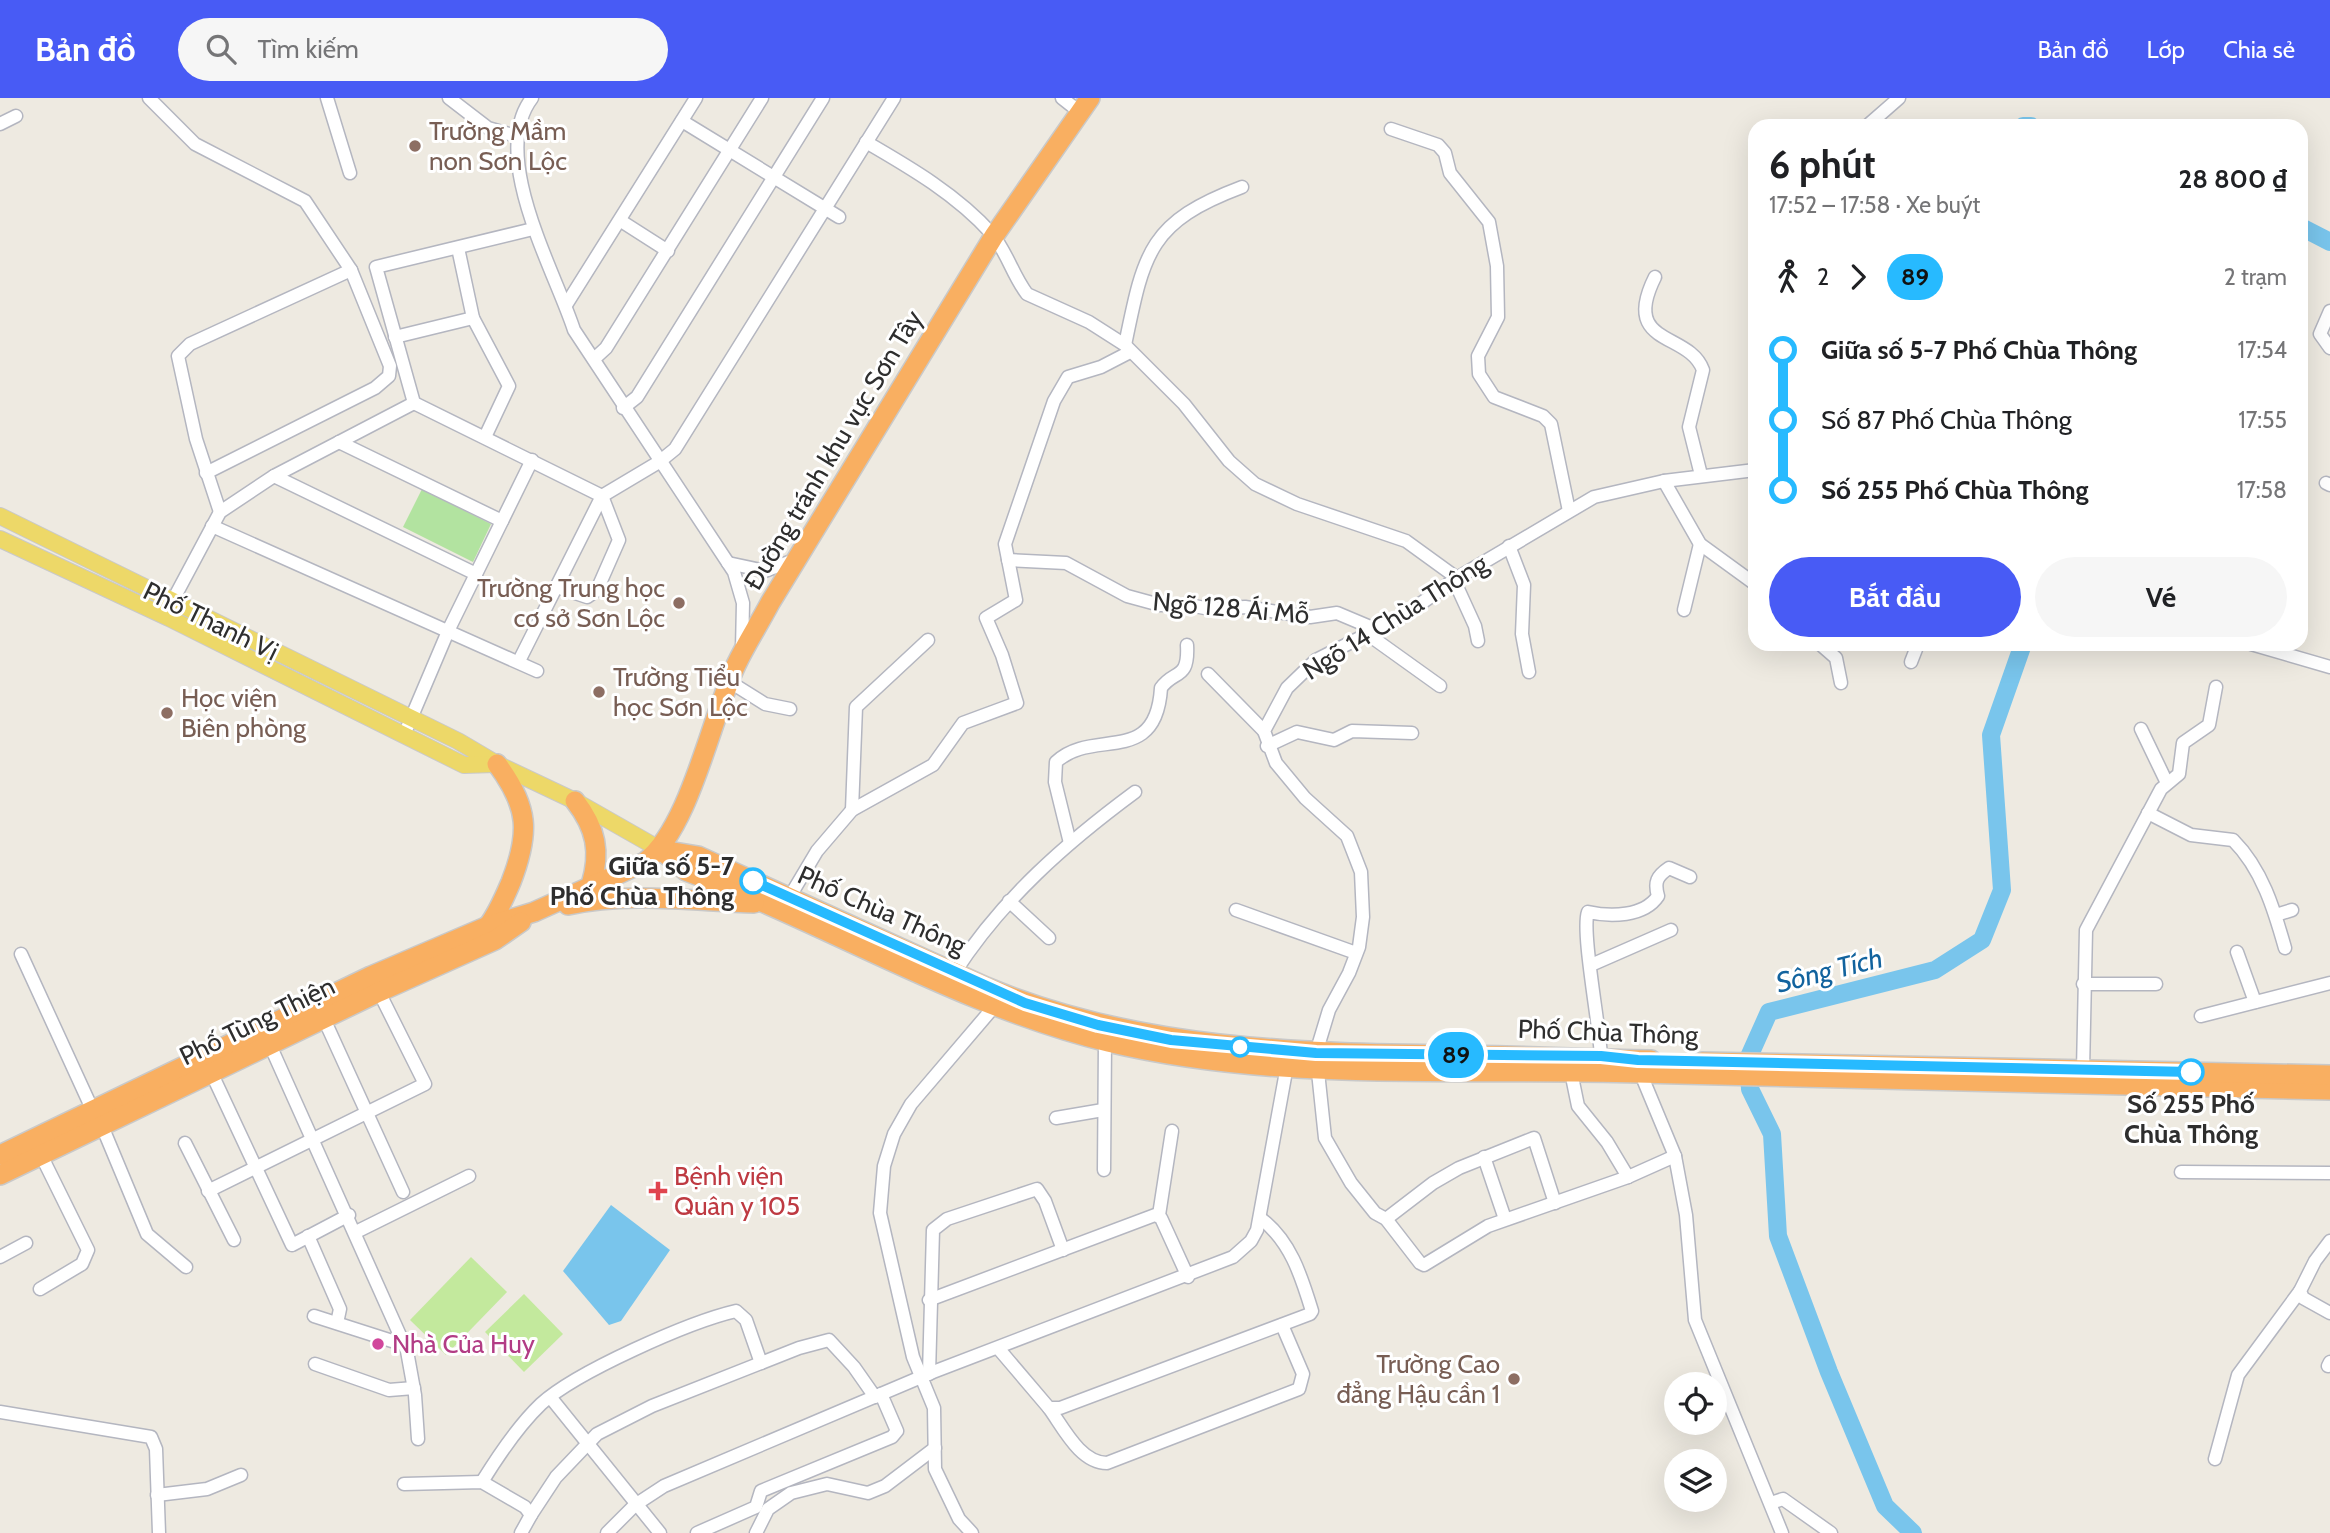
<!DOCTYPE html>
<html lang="vi">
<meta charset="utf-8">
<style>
body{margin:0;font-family:Cabin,sans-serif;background:#f6f6f6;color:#202124;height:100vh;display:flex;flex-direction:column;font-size:26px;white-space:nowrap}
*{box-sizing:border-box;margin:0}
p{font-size:23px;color:#757577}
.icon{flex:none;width:38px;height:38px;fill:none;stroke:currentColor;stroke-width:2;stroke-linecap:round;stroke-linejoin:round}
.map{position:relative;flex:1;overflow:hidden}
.details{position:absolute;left:1748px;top:21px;width:560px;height:532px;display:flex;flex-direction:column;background:#fff;border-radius:21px;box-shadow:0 7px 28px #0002}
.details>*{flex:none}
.badge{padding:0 14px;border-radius:23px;font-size:24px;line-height:46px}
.controls{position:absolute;left:1664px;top:1274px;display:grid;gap:14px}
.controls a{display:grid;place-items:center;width:63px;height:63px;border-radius:50%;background:#fff;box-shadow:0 7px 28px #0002;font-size:35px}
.map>.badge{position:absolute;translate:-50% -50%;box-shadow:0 0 0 4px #fff}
.legs{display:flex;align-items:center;gap:10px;height:77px;padding:0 21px;font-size:23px}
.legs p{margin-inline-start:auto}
.overview{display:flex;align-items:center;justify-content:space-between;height:119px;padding:0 21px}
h1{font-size:38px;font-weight:700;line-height:52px}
.cta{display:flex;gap:14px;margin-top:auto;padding:14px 21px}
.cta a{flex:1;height:80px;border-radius:42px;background:#485bf5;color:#fff;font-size:28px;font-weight:700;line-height:80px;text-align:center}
.cta a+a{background:#f6f6f6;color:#202124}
ul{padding:0 21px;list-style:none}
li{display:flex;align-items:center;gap:24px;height:70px;font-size:26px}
li i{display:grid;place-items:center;width:10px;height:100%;margin:0 9px;background:currentColor}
li i::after{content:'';width:18px;height:18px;margin:-9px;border:5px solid;border-radius:50%;background:#fff}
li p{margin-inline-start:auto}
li:first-child i{background:linear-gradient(#0000 50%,currentColor 0)}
li:last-child i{background:linear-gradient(currentColor 50%,#0000 0)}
header{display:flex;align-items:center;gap:42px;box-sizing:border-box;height:98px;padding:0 35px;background:#485bf5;color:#fff}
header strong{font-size:33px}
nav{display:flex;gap:38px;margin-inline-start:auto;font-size:24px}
.search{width:490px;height:63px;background:#f6f6f6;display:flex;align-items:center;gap:18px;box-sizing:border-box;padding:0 24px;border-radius:38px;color:#757577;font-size:26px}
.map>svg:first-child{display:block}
.green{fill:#b2e3a0}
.pitch{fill:#c3e99d}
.water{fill:#79c5ec}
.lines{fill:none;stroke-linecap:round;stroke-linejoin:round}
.river{stroke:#79c5ec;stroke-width:18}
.minor-casing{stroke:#b4b6c0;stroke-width:15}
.major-casing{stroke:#c9c9c9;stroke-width:18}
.highway-casing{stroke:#c9c9c9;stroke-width:22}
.minor{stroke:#fff;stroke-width:12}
.major{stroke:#edd868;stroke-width:16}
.highway{stroke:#f9af61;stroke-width:19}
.line-1-casing{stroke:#fff;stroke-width:16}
.line-1{stroke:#27baff;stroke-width:10}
.education-dot{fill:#8d6e63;stroke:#fff;stroke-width:2.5}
.stop-1-dot{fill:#fff;stroke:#27baff;stroke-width:3.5}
.health-dot{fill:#e0444e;stroke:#fff;stroke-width:2.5}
.hotel-dot{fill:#d1479c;stroke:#fff;stroke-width:2.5}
.labels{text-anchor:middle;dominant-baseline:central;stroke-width:6;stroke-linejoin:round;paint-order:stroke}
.education-label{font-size:26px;fill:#785e54;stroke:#fff;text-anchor:start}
.street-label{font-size:26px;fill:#2e2e2e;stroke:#fff}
.stop-label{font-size:26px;font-weight:bold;fill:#2e2e2e;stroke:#fff;text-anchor:end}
.health-label{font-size:26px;fill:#be3a42;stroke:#fff;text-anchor:start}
.hotel-label{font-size:26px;fill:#b23c85;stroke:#fff;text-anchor:start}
.water-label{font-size:28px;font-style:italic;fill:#12639e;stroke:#fff}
</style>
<header>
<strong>Bản đồ</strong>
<div class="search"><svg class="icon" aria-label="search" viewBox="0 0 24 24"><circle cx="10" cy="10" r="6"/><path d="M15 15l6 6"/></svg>Tìm kiếm</div>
<nav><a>Bản đồ</a><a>Lớp</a><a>Chia sẻ</a></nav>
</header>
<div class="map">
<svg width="2330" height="1435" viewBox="0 0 2330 1435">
<rect width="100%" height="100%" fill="#eeeae1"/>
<!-- green -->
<polygon class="green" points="422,391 491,426 473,464 403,429"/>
<!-- pitch -->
<g class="pitch">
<polygon points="471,1159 507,1194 446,1257 410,1222"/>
<polygon points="524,1196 563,1236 524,1274 485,1234"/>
</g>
<!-- water -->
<polygon class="water" points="611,1107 670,1152 621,1223 609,1227 563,1173"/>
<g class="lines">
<!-- river -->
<g class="river">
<polyline points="2023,28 2031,28"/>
<polyline points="2301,129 2330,144"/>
<polyline points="1913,1435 1885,1408 1829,1274 1778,1138 1772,1036 1750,991 1748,961 1769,914 1935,872 1982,842 2002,792 1991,637 2023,546"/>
</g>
<!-- minor casing -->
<g class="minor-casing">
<g id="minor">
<polyline points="149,0 195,46 305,103 351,172 390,268 389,278 375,290 206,375"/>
<polyline points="327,0 350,75"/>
<polyline points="449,0 488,30 516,38"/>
<path d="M532,0C488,57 555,173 574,232L734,474L743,505L742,551"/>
<polyline points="1062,0 1081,15"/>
<polyline points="682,23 839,119"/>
<polyline points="0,26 16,18"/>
<polyline points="1867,28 1899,0"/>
<polyline points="1391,31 1438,47 1445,55 1450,75 1489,124 1497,168 1498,219 1478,258 1479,276 1494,299 1543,318 1551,326 1569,413"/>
<path d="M866,44C911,70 957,97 992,136C1007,154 1013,178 1027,196L1089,224L1125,247L1184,306L1229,363L1255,386L1297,406L1406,443L1457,480"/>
<polyline points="621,123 668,153"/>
<polyline points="533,131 376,169 414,305 602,398 619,442 597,492 587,499 557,489"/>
<polyline points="458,150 473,220 509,288 485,339"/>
<path d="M1655,179C1620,249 1689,233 1703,272L1689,329L1701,377"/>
<polyline points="566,207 696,0"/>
<polyline points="2330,213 2320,236 2330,250"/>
<polyline points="395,239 473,220"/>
<path d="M1125,247C1144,154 1149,124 1242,89"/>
<polyline points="594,261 606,250 762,0"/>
<polyline points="623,310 637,299 823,0"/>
<polyline points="339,344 502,423"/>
<polyline points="274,378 476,476"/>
<polyline points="1664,383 1700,446 1755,486"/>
<polyline points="2326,385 2330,387"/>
<polyline points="220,414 196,341 178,258 190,246 351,172"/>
<polyline points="212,428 537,573"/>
<polyline points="1509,448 1524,487 1522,536 1529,574"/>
<polyline points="1008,462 1066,465 1127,498 1160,507 1189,507 1210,511 1245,509 1310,519 1337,515 1375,531"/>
<polyline points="728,465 765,473 794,462"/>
<polyline points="1454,482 1475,528 1478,543"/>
<polyline points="172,504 220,414 274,378 414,305"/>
<polyline points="1684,512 1700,446"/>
<polyline points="1366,535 1440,588"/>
<polyline points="1820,546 1836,560 1841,585"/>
<polyline points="2251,546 2330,569"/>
<polyline points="519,563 602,398 659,364 675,351 894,0"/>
<polyline points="1911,564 1918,546"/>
<polyline points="1208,576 1264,633"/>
<polyline points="730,584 765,606 790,611"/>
<polyline points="2141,631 2167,685"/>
<polyline points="404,637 449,531 532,362"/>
<polyline points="1267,648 1297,634 1334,642 1352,633 1412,635"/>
<polyline points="852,712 856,609 928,542"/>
<path d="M2148,715L2191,737L2233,742C2262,771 2274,811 2285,850"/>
<path d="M1070,745L1055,684L1056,664C1093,629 1156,670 1161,590C1174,571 1189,583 1187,547"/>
<polyline points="789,800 817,753 852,712 933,667 963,625 1017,605 1002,557 986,520 1016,502 1005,446 1054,303 1068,279 1101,269 1130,254"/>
<polyline points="1009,803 1049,840"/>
<polyline points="1236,812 1356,855"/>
<polyline points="2276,817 2292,812"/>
<polyline points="2237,854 2255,904"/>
<polyline points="21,856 93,1013"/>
<polyline points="1591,867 1671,832"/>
<path d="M955,874C1002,801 1066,745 1135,694"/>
<polyline points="2083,886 2156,886"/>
<polyline points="2201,918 2330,885"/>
<polyline points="324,921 403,1094"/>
<polyline points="270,947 407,1253 415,1297 418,1341"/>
<path d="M1601,959C1600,929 1581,833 1588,814C1610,819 1644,819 1658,798C1654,784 1657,778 1669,770L1690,779"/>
<polyline points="1638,969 1675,1058 1686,1117 1695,1222 1782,1435"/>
<polyline points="2083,972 2086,832 2161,691 2179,676 2183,645 2209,627 2216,589"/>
<polyline points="211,974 292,1147 349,1117"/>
<polyline points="1571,974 1578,1008 1607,1044 1628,1079"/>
<polyline points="1056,1020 1103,1012"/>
<polyline points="102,1028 147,1136 186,1169"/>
<polyline points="185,1045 234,1142"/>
<polyline points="1675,1058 1628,1079 1488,1128 1424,1167 1420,1165 1386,1121 1375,1115 1351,1085 1325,1040 1316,955 1329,912 1349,875 1359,849 1363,819 1361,774 1347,738 1305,700 1276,665 1264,633 1287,590 1316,562 1403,518 1457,480 1594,399 1664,383 1755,372"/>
<polyline points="1484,1059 1505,1121"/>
<polyline points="1104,1072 1105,943"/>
<polyline points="2181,1074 2330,1075"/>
<polyline points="208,1093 425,986 379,894"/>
<polyline points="1159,1117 1172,1033"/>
<polyline points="1386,1121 1433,1085 1459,1070 1534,1040 1555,1105"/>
<polyline points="356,1134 469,1078"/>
<polyline points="308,1138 340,1211 337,1225"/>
<polyline points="2330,1143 2315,1163 2300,1193 2303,1200 2330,1215"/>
<polyline points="0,1159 26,1145"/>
<polyline points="40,1191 82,1166 88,1152 41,1057"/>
<polyline points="929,1202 1155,1117 1161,1120 1188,1179"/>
<polyline points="314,1218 392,1243 402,1240"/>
<path d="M998,1250L1049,1310H1060L1310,1216L1312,1213C1301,1177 1290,1142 1260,1120"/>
<polyline points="315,1266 389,1292 414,1290"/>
<polyline points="2328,1268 2330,1264"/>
<polyline points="929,1276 933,1132 947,1121 1037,1091 1045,1103 1063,1152"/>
<polyline points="551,1300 660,1435"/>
<path d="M1049,1310C1063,1329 1080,1365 1107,1365L1299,1291L1303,1276L1282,1227"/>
<polyline points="0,1314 151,1339 156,1351 159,1435"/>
<polyline points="2215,1361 2238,1277 2300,1193"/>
<path d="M482,1384C498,1358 519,1327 541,1306C576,1274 689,1224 736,1213L746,1222L761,1265"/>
<polyline points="404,1386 482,1384 525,1409 531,1417 521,1435"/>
<polyline points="157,1397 207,1391 241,1377"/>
<polyline points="1771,1405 1783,1401 1831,1435"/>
<polyline points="531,1417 556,1379 597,1336 652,1308 799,1250 829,1242 854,1269 875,1299"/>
<polyline points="607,1435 635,1407 664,1388 933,1274 1233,1159 1251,1143 1257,1132 1287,968"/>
<polyline points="697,1435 756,1409 761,1393 892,1339 897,1333 881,1296"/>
<polyline points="756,1435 768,1411 791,1395 827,1386 868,1395 885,1388 935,1350"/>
<polyline points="972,1435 959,1421 935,1371 934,1310 913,1259 880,1115 884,1068 894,1036 911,1006 998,904"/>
</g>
</g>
<!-- major casing -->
<g class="major-casing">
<g id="major">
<polyline points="0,418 458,643 497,666 575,703 661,752"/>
<polyline points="0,441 169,520 464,667 495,666"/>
</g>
</g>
<!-- highway casing -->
<g class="highway-casing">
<g id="highway">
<path d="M575,703C596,730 601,754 591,787"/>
<path d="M661,752L686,773C829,826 960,908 1108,944C1280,985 1462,970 1638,975C1869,980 2099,987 2330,992"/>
<path d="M662,752L698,758L986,889C1137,952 1298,955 1460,957C1524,958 1587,961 1651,962"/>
<path d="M568,807C629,794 692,803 754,805"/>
<path d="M490,832L488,828C498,815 505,798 511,784C530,735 529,709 497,666"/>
<polyline points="1702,964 2330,977"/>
<path d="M0,1057L371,878L488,828L534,814L645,764C690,730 711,620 736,567C746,546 759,526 770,505L994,138L1090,0"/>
<polyline points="0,1077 379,894 495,842 521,824"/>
</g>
</g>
<!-- minor -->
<use href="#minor" class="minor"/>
<!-- major -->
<use href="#major" class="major"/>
<!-- highway -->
<use href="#highway" class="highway"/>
</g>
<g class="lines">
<!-- line-1 casing -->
<g class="line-1-casing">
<polyline id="line-1" points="753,783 1025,905 1098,927 1171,942 1316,955 1601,958 1638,962 2191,974"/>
</g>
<!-- line-1 -->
<use href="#line-1" class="line-1"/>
</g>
<!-- markers -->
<g class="education-dot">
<circle cx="415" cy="48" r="7"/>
<circle cx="679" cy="505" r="7"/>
<circle cx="599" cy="594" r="7"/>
<circle cx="167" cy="615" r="7"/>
<circle cx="1514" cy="1281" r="7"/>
</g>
<g class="stop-1-dot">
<circle cx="753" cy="783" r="12"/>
<circle cx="1240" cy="949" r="9"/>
<circle cx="2191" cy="974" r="12"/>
</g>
<path class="health-dot" d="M654.5 1082.5h7v7h7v7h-7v7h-7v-7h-7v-7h7z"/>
<circle class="hotel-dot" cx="378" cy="1246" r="7"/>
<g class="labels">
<!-- education labels -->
<g class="education-label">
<text x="429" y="33">Trường Mầm<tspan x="429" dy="30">non Sơn Lộc</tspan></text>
<text x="665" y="490" text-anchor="end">Trường Trung học<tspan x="665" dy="30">cơ sở Sơn Lộc</tspan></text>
<text x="613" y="579">Trường Tiểu<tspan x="613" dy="30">học Sơn Lộc</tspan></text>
<text x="181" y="600">Học viện<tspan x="181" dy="30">Biên phòng</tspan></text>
<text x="1500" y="1266" text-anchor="end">Trường Cao<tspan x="1500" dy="30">đẳng Hậu cần 1</tspan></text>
</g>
<!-- street labels -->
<g class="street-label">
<text transform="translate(833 352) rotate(-59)">Đường tránh khu vực Sơn Tây</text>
<text transform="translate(1231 510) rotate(5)">Ngõ 128 Ái Mỗ</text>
<text transform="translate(1395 519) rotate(-32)">Ngõ 14 Chùa Thông</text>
<text transform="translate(211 523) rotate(26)">Phố Thanh Vị</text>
<text transform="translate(882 812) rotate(24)">Phố Chùa Thông</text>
<text transform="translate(257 923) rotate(-26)">Phố Tùng Thiện</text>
<text transform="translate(1608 934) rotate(2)">Phố Chùa Thông</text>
</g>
<!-- stop labels -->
<g class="stop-label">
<text x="734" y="768">Giữa số 5-7<tspan x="734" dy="30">Phố Chùa Thông</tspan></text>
<text x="2191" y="1006" text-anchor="middle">Số 255 Phố<tspan x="2191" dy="30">Chùa Thông</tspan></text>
</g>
<!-- health labels -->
<g class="health-label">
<text x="674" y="1078">Bệnh viện<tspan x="674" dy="30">Quân y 105</tspan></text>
</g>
<!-- hotel labels -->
<g class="hotel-label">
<text x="392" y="1246">Nhà Của Huy</text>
</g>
<!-- water labels -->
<g class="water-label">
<text transform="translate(1829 872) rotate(-14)">Sông Tích</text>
</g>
</g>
</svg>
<div class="controls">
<a><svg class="icon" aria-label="locate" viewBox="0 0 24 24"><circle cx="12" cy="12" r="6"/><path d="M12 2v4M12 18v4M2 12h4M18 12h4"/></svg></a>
<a><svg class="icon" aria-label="layers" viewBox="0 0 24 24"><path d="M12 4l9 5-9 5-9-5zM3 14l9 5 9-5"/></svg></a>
</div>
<b class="badge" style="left:1456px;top:957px;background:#27baff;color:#111">89</b>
<section class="details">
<div class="overview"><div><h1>6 phút</h1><p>17:52 – 17:58 · Xe buýt</p></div><b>28 800 ₫</b></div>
<div class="legs"><svg class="icon" aria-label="walk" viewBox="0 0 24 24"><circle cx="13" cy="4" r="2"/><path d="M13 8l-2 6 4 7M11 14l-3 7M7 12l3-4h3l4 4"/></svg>2<svg class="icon" aria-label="forward" viewBox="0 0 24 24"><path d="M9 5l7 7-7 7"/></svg><b class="badge" style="background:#27baff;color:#111">89</b><p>2 trạm</p></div>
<ul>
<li><i style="color:#27baff"></i><b>Giữa số 5-7 Phố Chùa Thông</b><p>17:54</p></li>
<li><i style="color:#27baff"></i><span>Số 87 Phố Chùa Thông</span><p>17:55</p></li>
<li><i style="color:#27baff"></i><b>Số 255 Phố Chùa Thông</b><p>17:58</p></li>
</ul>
<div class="cta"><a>Bắt đầu</a><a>Vé</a></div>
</section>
</div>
